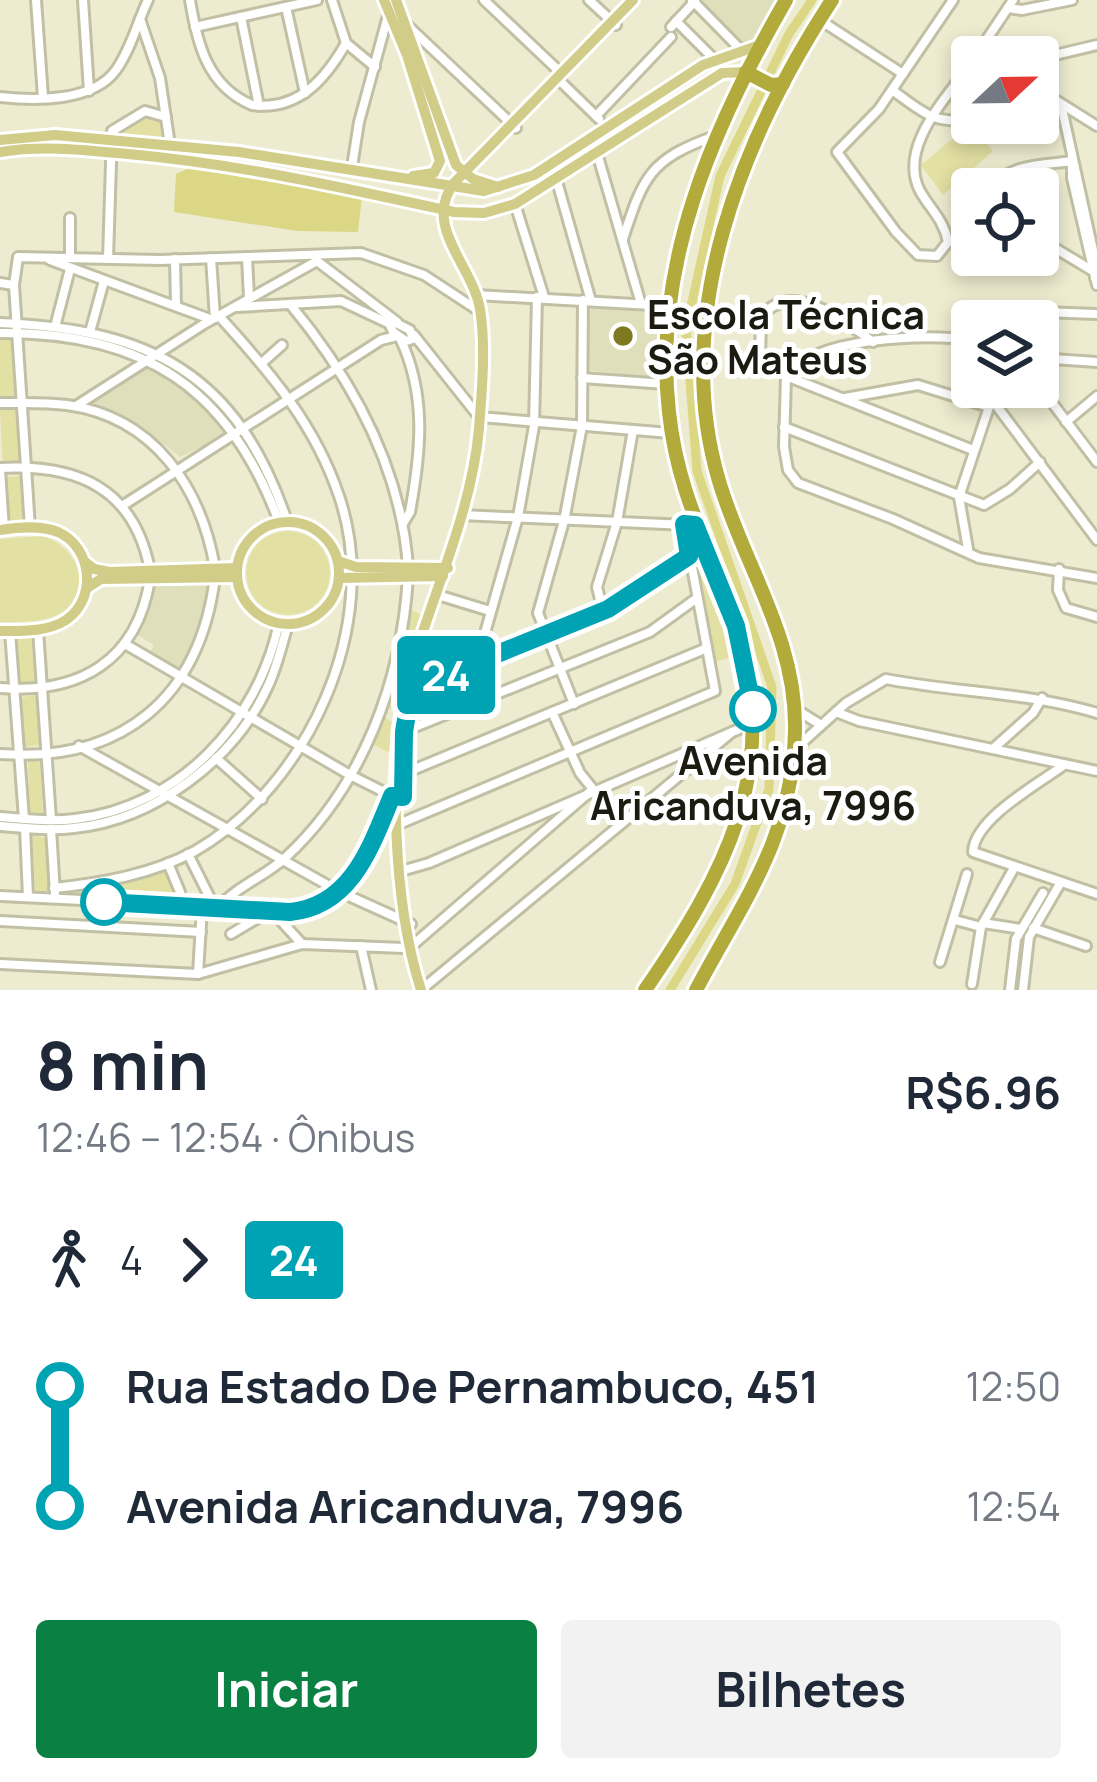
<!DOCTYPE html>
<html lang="pt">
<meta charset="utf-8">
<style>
body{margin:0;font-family:Manrope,sans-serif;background:#f2f2f3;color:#1f2937;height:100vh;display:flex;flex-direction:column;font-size:45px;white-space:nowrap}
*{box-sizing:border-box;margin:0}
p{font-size:39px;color:#747a83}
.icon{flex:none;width:66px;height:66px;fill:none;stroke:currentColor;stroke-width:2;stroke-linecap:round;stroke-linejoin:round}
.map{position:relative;height:990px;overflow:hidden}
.side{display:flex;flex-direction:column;background:#fff;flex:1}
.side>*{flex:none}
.badge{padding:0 24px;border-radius:9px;font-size:42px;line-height:78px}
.needle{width:78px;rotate:68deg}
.buttons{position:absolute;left:951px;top:36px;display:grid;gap:24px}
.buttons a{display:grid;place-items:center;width:108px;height:108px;border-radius:12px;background:#fff;box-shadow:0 6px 18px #0003;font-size:60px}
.map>.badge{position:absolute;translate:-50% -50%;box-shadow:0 0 0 6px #fff}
.legs{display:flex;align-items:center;gap:18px;height:132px;padding:0 36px;font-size:39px}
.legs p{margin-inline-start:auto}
.head{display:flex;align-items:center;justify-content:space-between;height:204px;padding:0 36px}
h1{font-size:66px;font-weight:700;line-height:90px}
.action{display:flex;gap:24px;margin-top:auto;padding:24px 36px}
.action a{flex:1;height:138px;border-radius:12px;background:#0b8043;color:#fff;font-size:48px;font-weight:700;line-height:138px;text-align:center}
.action a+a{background:#f2f2f3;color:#1f2937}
ul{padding:0 36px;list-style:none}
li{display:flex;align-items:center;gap:42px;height:120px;font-size:45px}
li i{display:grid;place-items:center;width:18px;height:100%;margin:0 15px;background:currentColor}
li i::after{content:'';width:30px;height:30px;margin:-15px;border:9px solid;border-radius:50%;background:#fff}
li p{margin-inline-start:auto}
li:first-child i{background:linear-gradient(#0000 50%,currentColor 0)}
li:last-child i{background:linear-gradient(currentColor 50%,#0000 0)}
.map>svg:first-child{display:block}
.built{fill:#e0dfbc}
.green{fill:#e2e0a3}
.water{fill:#dbd784}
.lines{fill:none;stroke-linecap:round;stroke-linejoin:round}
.river{stroke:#dbd784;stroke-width:9}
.minor-casing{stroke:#c1c0a5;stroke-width:14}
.major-casing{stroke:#fff;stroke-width:16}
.highway-casing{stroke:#fff;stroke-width:20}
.minor{stroke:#fff;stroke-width:8}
.major{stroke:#d1cd89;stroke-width:10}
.highway{stroke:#b2ab3b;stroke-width:14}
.line-1-casing{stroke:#fff;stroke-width:27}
.line-1{stroke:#00a3b4;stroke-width:18}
.poi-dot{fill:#7e791f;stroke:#fff;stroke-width:4.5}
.stop-1-dot{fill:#fff;stroke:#00a3b4;stroke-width:6}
.labels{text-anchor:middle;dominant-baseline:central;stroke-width:10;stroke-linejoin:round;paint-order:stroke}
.poi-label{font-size:39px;font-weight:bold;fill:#1b1b11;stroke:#fff;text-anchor:start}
.stop-label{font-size:39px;font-weight:bold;fill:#1b1b11;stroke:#fff}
</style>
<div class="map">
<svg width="1097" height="990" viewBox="0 0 1097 990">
<rect width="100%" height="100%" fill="#edecd0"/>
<!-- built -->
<g class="built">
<polygon points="701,0 781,0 759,38 744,47 698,3"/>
<polygon points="591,305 660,314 657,374 653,378 587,370"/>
<polygon points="150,366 196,396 228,434 180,457 140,425 93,403"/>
<polygon points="199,582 208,586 204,615 193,650 179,671 150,653 154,645 138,635 154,584"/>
</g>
<!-- green -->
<g class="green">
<polygon points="151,116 160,123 163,138 119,133"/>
<polygon points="971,123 993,151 943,195 921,165"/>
<polygon points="13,337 18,398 0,400 0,338"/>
<polygon points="0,410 18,410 22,465 3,465"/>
<polygon points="22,476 24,522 8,523 6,477"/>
<circle cx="288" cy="573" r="42"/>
<path d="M43,536C79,547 98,595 57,615C41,623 18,622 0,622V539Z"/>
<polygon points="691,536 726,617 738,656 713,662"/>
<polygon points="410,609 424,617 397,712 385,706"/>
<polygon points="31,637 35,684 20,685 18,638"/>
<polygon points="37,695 40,745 24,747 22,697"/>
<polygon points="383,716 396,725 394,755 370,743"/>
<polygon points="28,759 40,762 43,814 30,814"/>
<polygon points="32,835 45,838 49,892 35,891"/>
<polygon points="166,871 176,898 71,893"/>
</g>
<!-- water -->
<polygon class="water" points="191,167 362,196 358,232 297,231 174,212 176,174"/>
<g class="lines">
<!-- river -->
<polyline class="river" points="670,990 735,884 769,789 772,687 697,471 686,329 720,176 789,34 812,0"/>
<!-- minor casing -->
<g class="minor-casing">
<g id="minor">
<polyline points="36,0 43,97"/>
<polyline points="83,0 89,91"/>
<path d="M190,0C197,43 207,86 252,105C298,111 325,80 346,43"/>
<polyline points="332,0 346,43 375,67"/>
<polyline points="484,0 561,73"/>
<polyline points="589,0 616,25"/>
<polyline points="692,0 742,51"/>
<path d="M953,0L879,109L837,152L896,232L918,255L937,256L948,242C944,220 930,209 920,191C897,146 948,97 972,62"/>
<polyline points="286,7 305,93"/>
<polyline points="1008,8 1022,10 1072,0"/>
<polyline points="241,17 259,106"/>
<polyline points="140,19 160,78 170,145"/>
<polyline points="820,20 903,74"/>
<polyline points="676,21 715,60"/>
<polyline points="407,25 516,128"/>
<polyline points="195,27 317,0"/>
<polyline points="671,27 695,1"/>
<polyline points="975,57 1013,0"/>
<polyline points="1038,59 1097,45"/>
<polyline points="561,82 599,119"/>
<polyline points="1038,89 1097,126"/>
<path d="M892,90C923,112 933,125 972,119"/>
<path d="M0,97C35,101 93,102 116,70C131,49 137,23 148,0"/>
<polyline points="1061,104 1094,255 1095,278"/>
<polyline points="596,116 671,37"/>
<polyline points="597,153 641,304"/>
<polyline points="1072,155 1072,178 1097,285"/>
<polyline points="352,167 359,122 389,12"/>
<polyline points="556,178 591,301"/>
<path d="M993,189C1007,163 1046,165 1073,161"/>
<polyline points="515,204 544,297"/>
<polyline points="70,218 70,258"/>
<polyline points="1038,238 1093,271"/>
<path d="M623,239C643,178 649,159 715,136"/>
<polyline points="247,257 249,298"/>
<polyline points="211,258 215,318"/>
<polyline points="108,259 112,131 145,111 166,117"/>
<polyline points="175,259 176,306"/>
<polyline points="50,260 210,319"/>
<polyline points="317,261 397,322"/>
<polyline points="0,283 14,285"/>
<polyline points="476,295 669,306"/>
<path d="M290,304C353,380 401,467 408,567"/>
<polyline points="238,307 341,301 390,324"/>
<polyline points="1016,321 1041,312 1097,314"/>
<polygon points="394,322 410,330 413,339 406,341 393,332 390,325"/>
<path d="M0,323C150,329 237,373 287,521"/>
<polyline points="55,327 70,269"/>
<polyline points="90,332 104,281"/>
<path d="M0,333C143,332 229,387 279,522"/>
<polyline points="414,335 479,417 670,433"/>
<path d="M400,338C427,395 421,452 410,512L404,522"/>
<path d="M972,340C927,333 815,337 786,376L784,447L788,470L798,483L893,519L979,558L1097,578"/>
<path d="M760,359L761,318C789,277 845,321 873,342"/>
<polyline points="263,362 282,345"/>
<polyline points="1038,364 1053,359 1097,362"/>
<polyline points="786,376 973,450"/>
<polyline points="582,378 666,384"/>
<polyline points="1038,384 1097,462"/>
<polyline points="845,398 918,385 989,407"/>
<polyline points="993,401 1097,540"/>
<path d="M0,403C22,403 45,402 67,405C154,417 201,487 215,568"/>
<polyline points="76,406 204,324 317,261"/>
<polyline points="1066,422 1097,396"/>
<polyline points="784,427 984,505 1010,489 1040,462"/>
<path d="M0,468C78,464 134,488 150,570"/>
<polyline points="0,470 4,529"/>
<polyline points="122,506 381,340 397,336"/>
<polyline points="461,515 687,525"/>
<polyline points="30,528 14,285 18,257 160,260 361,253 424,275 479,311"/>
<polyline points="968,549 959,497 989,407 1009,387"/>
<polyline points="1059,569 1058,590 1066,608 1097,617"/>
<polyline points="441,596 490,611"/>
<polyline points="603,611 597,587 617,522 633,430"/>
<polyline points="38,630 51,820"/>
<polyline points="10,631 24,819"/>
<polyline points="125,644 350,775 392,796 403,797"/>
<polyline points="493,657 485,633 518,517 534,426 537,297"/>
<path d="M0,688C80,694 137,661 150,579"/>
<polyline points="406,691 608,609 689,556"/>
<polyline points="574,704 538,613 564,521 582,426 583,300"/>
<polyline points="797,710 821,725"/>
<polyline points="552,712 580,773 621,824"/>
<polyline points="836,712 859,721 1097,771"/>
<polyline points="400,733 650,632 697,598"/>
<polyline points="79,746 340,892 411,924"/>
<polyline points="995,747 1033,713 1042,698"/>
<path d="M795,749L846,703L886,679C957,693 1028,692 1097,713"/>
<path d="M0,754C123,763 200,697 215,577"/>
<polyline points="216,758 262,799"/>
<path d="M1064,765C1038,784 974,819 973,852L1097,894"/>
<polyline points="398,776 707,648"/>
<path d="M0,817C25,819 51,822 75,819C179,807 258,722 279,623"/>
<polyline points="399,824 715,691 684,524"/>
<path d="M0,826C24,828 50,831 74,828C155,820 235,759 268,686C277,667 282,645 288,624"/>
<polyline points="25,828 28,897"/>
<polyline points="51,829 55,893"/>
<polyline points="188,854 215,908"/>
<polyline points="168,863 180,892"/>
<polyline points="401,871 429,863 753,723"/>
<path d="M54,888C102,883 153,874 195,851C308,786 383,624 339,496C315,424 269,371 219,316"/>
<path d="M0,896L306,911C356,894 373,842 392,796"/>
<path d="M218,908C237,886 264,877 285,858C363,786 402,680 408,576"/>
<polyline points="273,912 302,944"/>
<polyline points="955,920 981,927"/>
<polyline points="0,921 201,932"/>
<polyline points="983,923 1021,929"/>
<polyline points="1033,928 1086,946"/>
<polyline points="231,934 268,912"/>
<polyline points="361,946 371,990"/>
<polyline points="940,962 967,874"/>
<polyline points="0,964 198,974 302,944 404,948 414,944 592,790"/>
<polyline points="198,974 202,907"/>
<polyline points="972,984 981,927 1014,868"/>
<polyline points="421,990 732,732"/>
<polyline points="1010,990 1016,939 1043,893"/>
<polyline points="1023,990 1029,937 1061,882"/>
</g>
</g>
<!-- major casing -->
<g class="major-casing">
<g id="major">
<polyline points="384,0 407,55 440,161 434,173 413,176"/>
<polyline points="396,0 456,165 473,179 498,187"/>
<polyline points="0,140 55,135 239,152 484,191 534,175 703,65 760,45"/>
<path d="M0,152C43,145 85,150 128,154C239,164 345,188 454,212L484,213L515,204L722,73L746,72"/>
<circle cx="288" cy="573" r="51"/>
<path d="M0,530C19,527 40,525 58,532C92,547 98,598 66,620C48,632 21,631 0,631"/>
<polyline points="338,561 356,567 448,568"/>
<polyline points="85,562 94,569 110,572 237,568"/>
<polyline points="339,578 443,576"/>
<polyline points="87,588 101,579 237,577"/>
<path d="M421,990C394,906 386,759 410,673C433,592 472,512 479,428C482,390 486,346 480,309C473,266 422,226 454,183L633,0"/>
</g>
</g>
<!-- highway casing -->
<g class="highway-casing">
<g id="highway">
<polyline points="746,72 771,85 783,84"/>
<path d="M645,990C724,875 782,770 737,628C712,550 678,498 669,412C652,264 714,125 786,0"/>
<path d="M696,990C743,901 793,837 795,731C797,638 744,566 719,481C670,315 742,138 832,0"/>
</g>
</g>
<!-- minor -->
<use href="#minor" class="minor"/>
<!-- major -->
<use href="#major" class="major"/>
<!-- highway -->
<use href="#highway" class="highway"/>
</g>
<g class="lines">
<!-- line-1 casing -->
<g class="line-1-casing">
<path id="line-1" d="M104,902L290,912C352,906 371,846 392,796L403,797L404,732L411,689L608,609L689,556L684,524L695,525L736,626L753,709"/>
</g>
<!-- line-1 -->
<use href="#line-1" class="line-1"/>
</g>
<!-- markers -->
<circle class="poi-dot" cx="623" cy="336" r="12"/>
<g class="stop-1-dot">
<circle cx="753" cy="709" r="21"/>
<circle cx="104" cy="902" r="21"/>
</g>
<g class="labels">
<!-- poi labels -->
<g class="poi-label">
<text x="647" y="314">Escola Técnica<tspan x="647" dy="45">São Mateus</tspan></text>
</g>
<!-- stop labels -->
<g class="stop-label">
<text x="753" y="760">Avenida<tspan x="753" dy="45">Aricanduva, 7996</tspan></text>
</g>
</g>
</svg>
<div class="buttons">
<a><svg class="needle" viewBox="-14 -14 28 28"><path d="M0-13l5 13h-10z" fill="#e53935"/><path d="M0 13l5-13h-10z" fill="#747a83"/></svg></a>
<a><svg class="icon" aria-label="locate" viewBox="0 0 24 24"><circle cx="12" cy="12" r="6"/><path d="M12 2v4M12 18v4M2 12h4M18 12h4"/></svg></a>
<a><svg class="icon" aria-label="layers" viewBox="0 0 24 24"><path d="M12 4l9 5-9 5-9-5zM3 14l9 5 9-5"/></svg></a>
</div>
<b class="badge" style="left:446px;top:675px;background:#00a3b4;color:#fff">24</b>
</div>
<section class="side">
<div class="head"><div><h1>8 min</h1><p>12:46 – 12:54 · Ônibus</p></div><b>R$6.96</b></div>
<div class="legs"><svg class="icon" aria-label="walk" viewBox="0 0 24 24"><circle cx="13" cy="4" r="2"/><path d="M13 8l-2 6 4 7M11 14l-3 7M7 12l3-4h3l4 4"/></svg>4<svg class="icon" aria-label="forward" viewBox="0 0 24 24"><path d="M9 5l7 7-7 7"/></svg><b class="badge" style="background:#00a3b4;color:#fff">24</b></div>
<ul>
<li><i style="color:#00a3b4"></i><b>Rua Estado De Pernambuco, 451</b><p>12:50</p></li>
<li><i style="color:#00a3b4"></i><b>Avenida Aricanduva, 7996</b><p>12:54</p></li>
</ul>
<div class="action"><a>Iniciar</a><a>Bilhetes</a></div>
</section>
